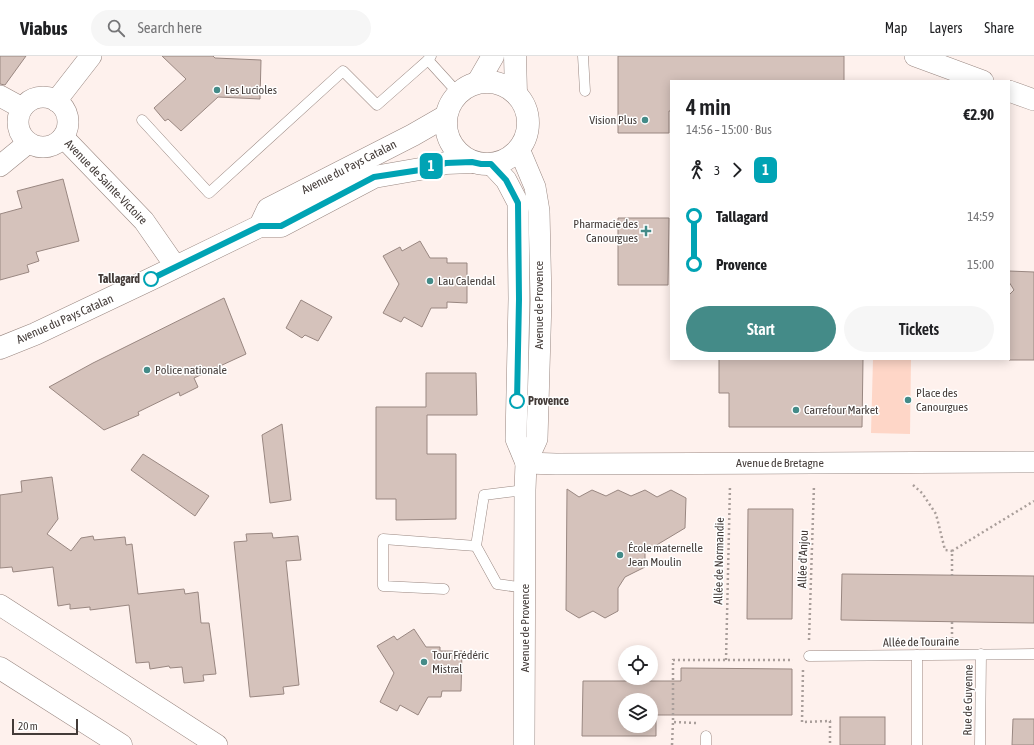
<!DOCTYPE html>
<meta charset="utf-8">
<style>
body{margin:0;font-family:"Asap Condensed",sans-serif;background:#f6f6f6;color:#202124;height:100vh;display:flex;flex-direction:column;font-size:15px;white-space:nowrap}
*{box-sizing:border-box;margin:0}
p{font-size:13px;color:#757577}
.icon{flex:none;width:22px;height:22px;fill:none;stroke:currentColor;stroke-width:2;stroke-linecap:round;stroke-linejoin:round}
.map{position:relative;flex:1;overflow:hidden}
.sheet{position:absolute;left:670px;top:24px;width:340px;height:280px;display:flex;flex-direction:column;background:#fff;border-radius:0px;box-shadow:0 2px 10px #0003}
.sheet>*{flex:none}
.badge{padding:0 8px;border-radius:6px;font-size:14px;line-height:26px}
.buttons{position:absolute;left:618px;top:589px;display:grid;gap:8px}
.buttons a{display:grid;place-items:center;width:40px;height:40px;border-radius:50%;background:#fff;box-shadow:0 2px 10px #0003;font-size:20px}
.scale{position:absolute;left:12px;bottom:10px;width:66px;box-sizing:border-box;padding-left:4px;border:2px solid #433b38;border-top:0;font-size:11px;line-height:14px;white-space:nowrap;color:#433b38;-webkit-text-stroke:3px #fff;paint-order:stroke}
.map>.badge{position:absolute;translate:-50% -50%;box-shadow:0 0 0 2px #fff}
.legs{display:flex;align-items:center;gap:6px;height:44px;padding:0 16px;font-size:13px}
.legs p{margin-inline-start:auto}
.overview{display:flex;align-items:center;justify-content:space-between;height:68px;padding:0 16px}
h1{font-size:22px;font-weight:600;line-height:30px}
.action{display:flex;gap:8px;margin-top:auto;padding:8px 16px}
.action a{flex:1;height:46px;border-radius:24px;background:#448b88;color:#fff;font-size:16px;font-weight:600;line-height:46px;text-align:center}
.action a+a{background:#f6f6f6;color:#202124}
ul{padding:0 16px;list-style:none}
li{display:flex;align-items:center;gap:14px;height:48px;font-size:15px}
li i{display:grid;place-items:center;width:6px;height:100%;margin:0 5px;background:currentColor}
li i::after{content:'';width:10px;height:10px;margin:-5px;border:3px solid;border-radius:50%;background:#fff}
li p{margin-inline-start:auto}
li:first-child i{background:linear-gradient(#0000 50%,currentColor 0)}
li:last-child i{background:linear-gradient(currentColor 50%,#0000 0)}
header{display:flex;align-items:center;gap:24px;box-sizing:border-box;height:56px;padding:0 20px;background:#fff;border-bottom:1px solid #e0e0e0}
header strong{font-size:19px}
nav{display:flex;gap:22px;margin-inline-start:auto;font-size:14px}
.search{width:280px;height:36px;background:#f6f6f6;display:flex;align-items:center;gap:10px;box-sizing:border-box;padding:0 14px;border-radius:22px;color:#757577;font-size:15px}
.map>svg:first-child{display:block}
.green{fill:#fed6c7}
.building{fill:#d5c2bb;stroke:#998781;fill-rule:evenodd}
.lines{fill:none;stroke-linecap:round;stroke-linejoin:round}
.lane-casing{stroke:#998781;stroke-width:11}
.street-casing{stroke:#998781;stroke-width:22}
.primary-casing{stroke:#998781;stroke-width:23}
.path{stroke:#a99e9a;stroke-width:2.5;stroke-dasharray:2 3;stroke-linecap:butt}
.lane{stroke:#fff;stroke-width:10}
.street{stroke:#fff;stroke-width:21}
.primary{stroke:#fff;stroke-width:22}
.line-1-casing{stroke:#fff;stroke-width:9}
.line-1{stroke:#00a3b4;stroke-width:6}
.poi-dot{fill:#448b88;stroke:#fff;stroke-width:1.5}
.stop-1-dot{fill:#fff;stroke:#00a3b4;stroke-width:2}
.labels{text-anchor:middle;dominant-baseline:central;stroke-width:3;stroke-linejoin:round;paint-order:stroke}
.poi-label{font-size:12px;fill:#433b38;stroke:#fff;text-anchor:start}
.street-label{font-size:12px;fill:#433b38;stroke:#fff}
.stop-label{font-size:12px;font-weight:bold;fill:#433b38;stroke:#fff;text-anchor:end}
</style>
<header>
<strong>Viabus</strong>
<div class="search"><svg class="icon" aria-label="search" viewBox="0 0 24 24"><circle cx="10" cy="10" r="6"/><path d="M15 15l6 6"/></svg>Search here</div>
<nav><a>Map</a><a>Layers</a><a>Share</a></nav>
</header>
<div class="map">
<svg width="1034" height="689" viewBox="0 0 1034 689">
<rect width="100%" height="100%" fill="#fef1ed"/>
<!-- green -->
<polygon class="green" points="873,303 911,303 910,378 871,377"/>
<!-- building -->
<g class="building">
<polygon points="0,0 26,0 5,29 0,28"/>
<polygon points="162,0 213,0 215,2 261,4 260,43 218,41 181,75 168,63 165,65 154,52 186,23"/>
<polygon points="618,0 844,0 844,25 671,25 671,55 669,55 669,77 618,77"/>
<polygon points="63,123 79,185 36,196 39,205 27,209 29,216 0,224 0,158 22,152 17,135"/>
<polygon points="618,162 669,162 668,229 618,229"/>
<polygon points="420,185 430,202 447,202 447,207 467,207 467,247 447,246 447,252 431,252 422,271 404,261 401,266 383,257 399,228 383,200 400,191 402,195"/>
<polygon points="1009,215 1034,216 1034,304 1009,304 1009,239 1014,234 1009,226"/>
<polygon points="224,242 246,298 194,322 198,331 180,340 179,336 138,356 139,359 104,374 49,331 93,307"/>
<polygon points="301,244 332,261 318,285 305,279 302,282 286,272"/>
<polygon points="719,303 863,303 862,371 729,371 729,337 719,337"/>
<polygon points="426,317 476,317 477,359 427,359 427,398 456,398 456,463 396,464 396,443 376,443 376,351 426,351"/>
<polygon points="282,368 291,444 270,447 262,379"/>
<polygon points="143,398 209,440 195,460 131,414"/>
<polygon points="52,421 58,463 47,478 71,495 81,482 93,480 94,484 125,481 126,489 132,488 138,538 184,533 185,538 198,536 201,567 209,567 216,618 203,619 204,625 184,627 182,611 170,612 169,610 150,613 149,606 136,607 129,549 90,554 90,551 70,553 70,548 58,550 53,511 13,516 12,511 0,512 0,439 22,436 21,425"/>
<polygon points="567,433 579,441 592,434 606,440 618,434 631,440 645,434 657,441 671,434 686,442 685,472 645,496 645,511 625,521 618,532 618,555 605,562 593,555 579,562 566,554"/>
<polygon points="748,453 793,453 792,563 747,563"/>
<polygon points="272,477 273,482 298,480 301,504 286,505 299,629 283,631 284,638 250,641 234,486 247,485 246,478"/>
<polygon points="842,518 1034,520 1034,567 841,564"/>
<polygon points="414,573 426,591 440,591 440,595 462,595 461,635 442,635 441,641 428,641 418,659 400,649 397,655 380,646 394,617 377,590 394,580 397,584"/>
<path d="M681,612L792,613V659H656V680H582L583,625H681ZM625,644H651V670H625Z"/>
<rect x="840" y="661" width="45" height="28"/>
<polygon points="1013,663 1034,663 1034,689 1012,689"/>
</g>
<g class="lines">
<!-- lane casing -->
<g class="lane-casing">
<g id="lane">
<polyline points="583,0 585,35"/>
<polyline points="428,4 458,37"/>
<polyline points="142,64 209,137 343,15 377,49 428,4 431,0"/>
<polyline points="525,434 484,439 476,490 497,528 525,532"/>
<polyline points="444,533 383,530 383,483 476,490"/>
<polyline points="809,600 1034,598"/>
<polyline points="706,689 706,680"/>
<polyline points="917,689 917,599"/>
<polyline points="980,689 981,598"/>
</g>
</g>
<!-- street casing -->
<g class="street-casing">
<g id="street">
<polyline points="915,0 983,25"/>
<polyline points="1009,35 1034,44"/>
<polyline points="0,40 22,52"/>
<circle cx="43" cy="66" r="25"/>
<polyline points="56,45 91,0"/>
<polyline points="63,81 144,165 176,211"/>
<polyline points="519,93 535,131 539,155 541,244 537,383 526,407 525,434 524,689"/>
<polyline points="491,108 506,124 518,147 519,243 516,383 526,407"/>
<polyline points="0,110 28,87"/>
<polyline points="526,407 556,408 1034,406"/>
<polyline points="0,549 217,689"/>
</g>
</g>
<!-- primary casing -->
<g class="primary-casing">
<g id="primary">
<polyline points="515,0 516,37"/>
<circle cx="487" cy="67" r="41"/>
<polyline points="478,26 493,0"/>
<polyline points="260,170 268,153 413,79 446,60"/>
<polyline points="0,292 35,278 151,223 260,170 281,170 374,121 420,113 446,107 472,106"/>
<polyline points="0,612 121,689"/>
</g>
</g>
<!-- path -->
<g class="path">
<polyline points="913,429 922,437 936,458 945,494 952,495"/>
<polyline points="952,520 952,495 1034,445"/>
<polyline points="952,566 952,583"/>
<polyline points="809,584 814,429"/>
<polyline points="726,604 730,429"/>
<polyline points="803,614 802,666 830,665 830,689"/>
<polyline points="696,667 673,666 673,604 793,604"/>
<polyline points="672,689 673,666"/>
</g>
<!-- lane -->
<use href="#lane" class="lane"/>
<!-- street -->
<use href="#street" class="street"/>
<!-- primary -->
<use href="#primary" class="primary"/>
</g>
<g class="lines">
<!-- line-1 casing -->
<g class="line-1-casing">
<polyline id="line-1" points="151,223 260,170 281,170 374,121 420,114 446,107 472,106 481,108 491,108 506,124 518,147 519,243 517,345"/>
</g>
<!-- line-1 -->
<use href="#line-1" class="line-1"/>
</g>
<!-- markers -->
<g class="poi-dot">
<circle cx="217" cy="34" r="4"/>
<circle cx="645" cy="64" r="4"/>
<path d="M644 169h4v4h4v4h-4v4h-4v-4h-4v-4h4z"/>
<circle cx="430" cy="225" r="4"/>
<circle cx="147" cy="314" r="4"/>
<circle cx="908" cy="344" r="4"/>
<circle cx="796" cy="354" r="4"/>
<circle cx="620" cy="499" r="4"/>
<circle cx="424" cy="606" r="4"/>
</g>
<g class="stop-1-dot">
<circle cx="151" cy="223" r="7"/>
<circle cx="517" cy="345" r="7"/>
</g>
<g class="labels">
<!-- poi labels -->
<g class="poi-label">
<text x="225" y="34">Les Lucioles</text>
<text x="637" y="64" text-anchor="end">Vision Plus</text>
<text x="638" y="168" text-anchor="end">Pharmacie des<tspan x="638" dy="14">Canourgues</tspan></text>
<text x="438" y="225">Lau Calendal</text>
<text x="155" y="314">Police nationale</text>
<text x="916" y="337">Place des<tspan x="916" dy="14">Canourgues</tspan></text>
<text x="804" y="354">Carrefour Market</text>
<text x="628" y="492">École maternelle<tspan x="628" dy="14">Jean Moulin</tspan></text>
<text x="432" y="599">Tour Frédéric<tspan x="432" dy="14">Mistral</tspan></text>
</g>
<!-- street labels -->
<g class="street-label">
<text transform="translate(349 111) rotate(-27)">Avenue du Pays Catalan</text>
<text transform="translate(106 126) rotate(46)">Avenue de Sainte-Victoire</text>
<text transform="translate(539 249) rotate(-90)">Avenue de Provence</text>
<text transform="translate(65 263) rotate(-24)">Avenue du Pays Catalan</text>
<text x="780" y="407">Avenue de Bretagne</text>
<text transform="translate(803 503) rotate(-88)">Allée d'Anjou</text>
<text transform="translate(719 505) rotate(-89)">Allée de Normandie</text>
<text transform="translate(525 572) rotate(-90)">Avenue de Provence</text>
<text transform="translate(921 586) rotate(-1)">Allée de Touraine</text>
<text transform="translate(968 644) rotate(-89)">Rue de Guyenne</text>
</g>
<!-- stop labels -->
<g class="stop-label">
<text x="140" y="223">Tallagard</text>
<text x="528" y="345" text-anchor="start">Provence</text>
</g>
</g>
</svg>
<div class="buttons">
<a><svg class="icon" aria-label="locate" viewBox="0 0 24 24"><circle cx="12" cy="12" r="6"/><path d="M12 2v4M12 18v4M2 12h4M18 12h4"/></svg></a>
<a><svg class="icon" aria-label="layers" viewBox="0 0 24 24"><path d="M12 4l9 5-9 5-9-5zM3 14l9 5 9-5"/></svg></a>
</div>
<div class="scale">20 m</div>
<b class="badge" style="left:431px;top:110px;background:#00a3b4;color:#fff">1</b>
<section class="sheet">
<div class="overview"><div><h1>4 min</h1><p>14:56 – 15:00 · Bus</p></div><b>€2.90</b></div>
<div class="legs"><svg class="icon" aria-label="walk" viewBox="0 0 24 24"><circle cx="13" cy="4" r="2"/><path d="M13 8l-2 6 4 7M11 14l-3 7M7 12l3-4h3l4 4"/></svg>3<svg class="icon" aria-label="forward" viewBox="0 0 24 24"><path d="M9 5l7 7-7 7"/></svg><b class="badge" style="background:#00a3b4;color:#fff">1</b></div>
<ul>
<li><i style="color:#00a3b4"></i><b>Tallagard</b><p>14:59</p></li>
<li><i style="color:#00a3b4"></i><b>Provence</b><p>15:00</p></li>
</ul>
<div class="action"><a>Start</a><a>Tickets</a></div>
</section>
</div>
